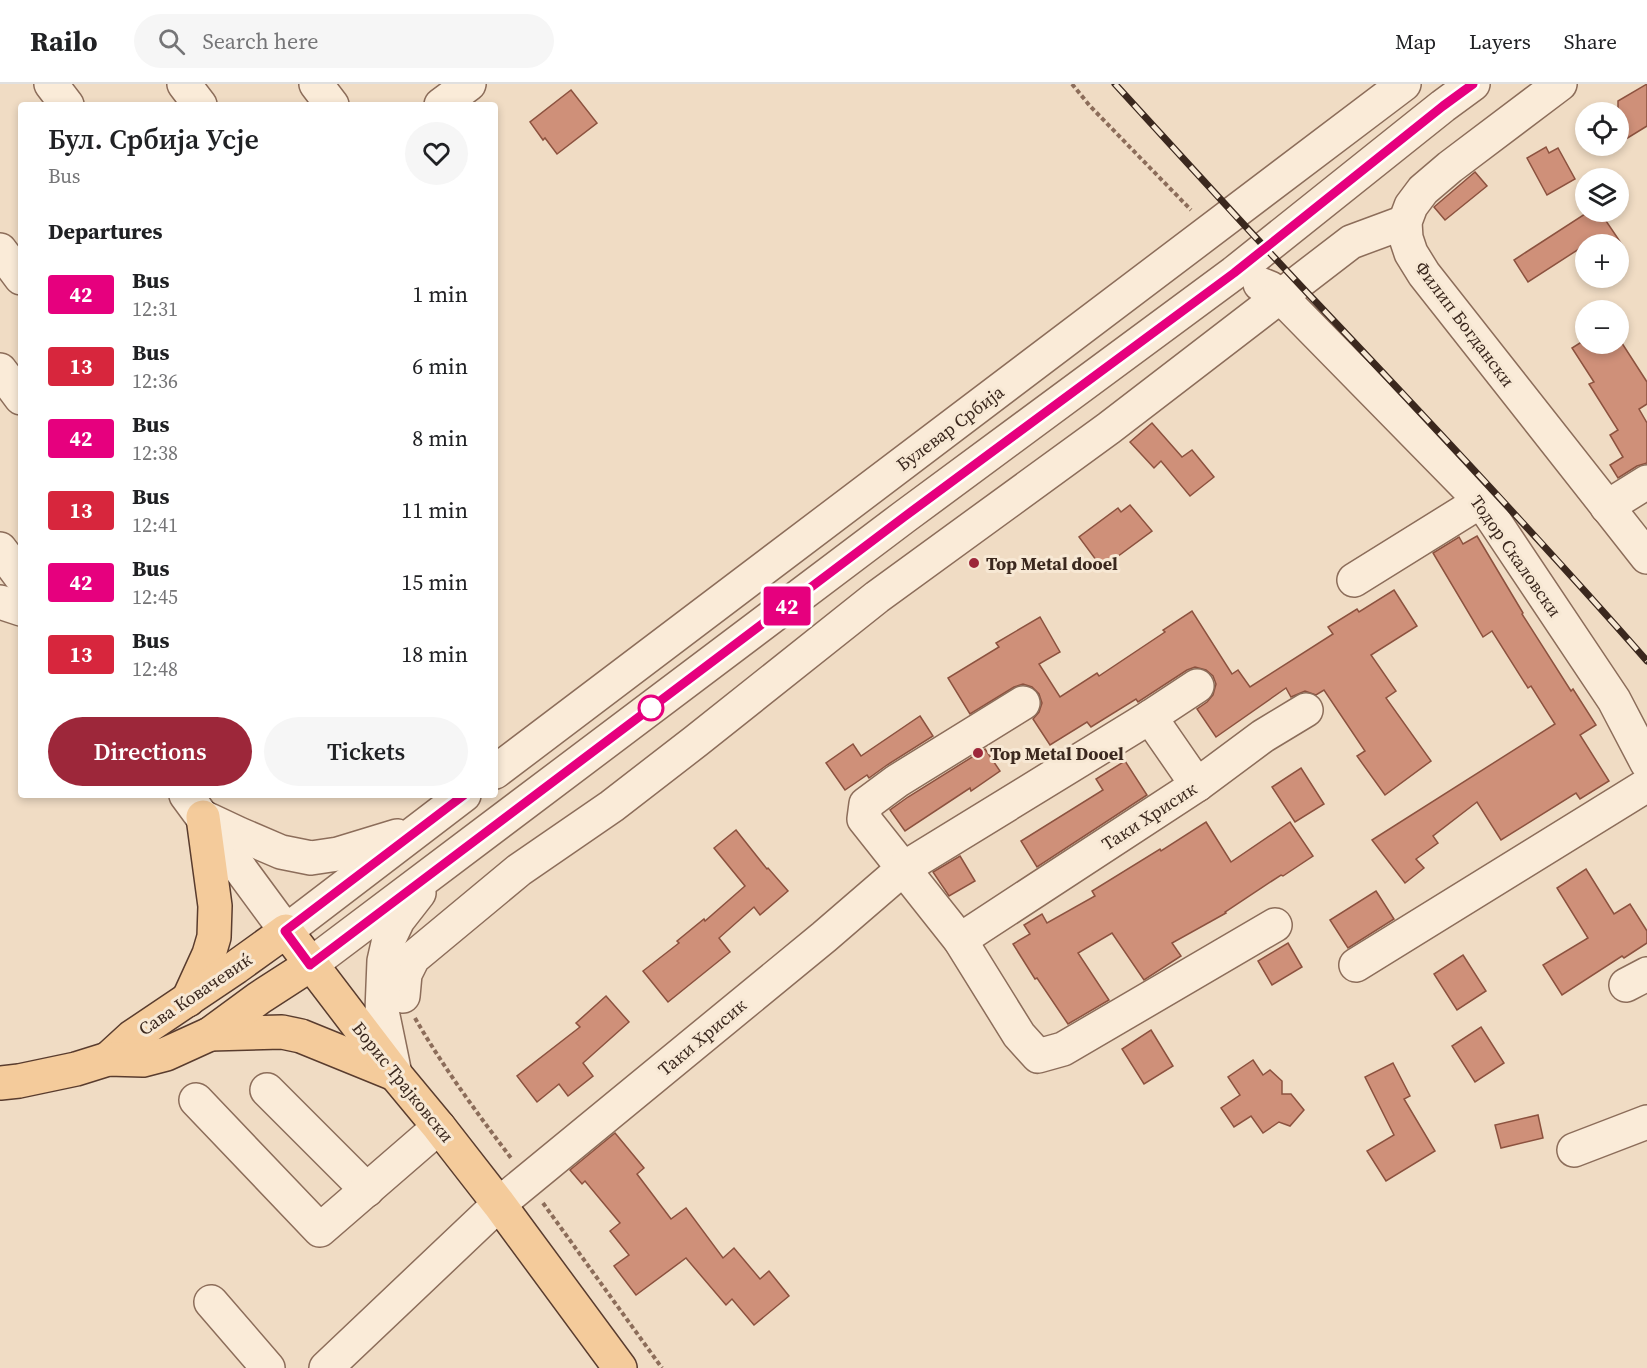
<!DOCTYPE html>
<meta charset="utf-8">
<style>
body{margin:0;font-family:"Source Serif 4",serif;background:#f6f6f6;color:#202124;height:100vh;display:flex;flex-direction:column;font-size:22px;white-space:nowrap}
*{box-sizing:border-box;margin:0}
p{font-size:20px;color:#757577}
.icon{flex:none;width:33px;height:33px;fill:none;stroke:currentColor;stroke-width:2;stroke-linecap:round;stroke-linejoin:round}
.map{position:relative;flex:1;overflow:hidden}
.sheet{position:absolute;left:18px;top:18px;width:480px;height:696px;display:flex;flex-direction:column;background:#fff;border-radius:6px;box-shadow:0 3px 9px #0003}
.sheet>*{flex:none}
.badge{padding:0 12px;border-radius:4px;font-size:21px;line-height:39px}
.buttons{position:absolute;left:1575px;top:18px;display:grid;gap:12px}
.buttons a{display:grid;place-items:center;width:54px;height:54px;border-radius:50%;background:#fff;box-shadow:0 3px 9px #0003;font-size:30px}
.map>.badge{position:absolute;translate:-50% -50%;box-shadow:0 0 0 3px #fff}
h2{padding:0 30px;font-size:22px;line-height:54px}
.round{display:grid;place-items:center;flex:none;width:63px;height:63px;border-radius:32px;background:#f6f6f6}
.head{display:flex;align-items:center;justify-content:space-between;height:102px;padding:0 30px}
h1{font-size:28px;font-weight:600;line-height:45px}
.primary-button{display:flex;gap:12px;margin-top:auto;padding:12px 30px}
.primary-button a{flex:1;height:69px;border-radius:36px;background:#9d273a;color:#fff;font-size:24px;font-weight:600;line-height:69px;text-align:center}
.primary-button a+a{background:#f6f6f6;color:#202124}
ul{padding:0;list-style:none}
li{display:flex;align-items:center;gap:18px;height:72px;padding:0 30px}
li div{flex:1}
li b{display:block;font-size:22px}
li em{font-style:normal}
li .badge{min-width:66px;font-weight:700;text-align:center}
header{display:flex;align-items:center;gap:36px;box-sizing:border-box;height:84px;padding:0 30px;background:#fff;border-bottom:2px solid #e0e0e0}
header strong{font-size:28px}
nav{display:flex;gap:33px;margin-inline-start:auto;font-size:21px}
.search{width:420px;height:54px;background:#f6f6f6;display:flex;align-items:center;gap:15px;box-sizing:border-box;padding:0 21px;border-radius:33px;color:#757577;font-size:22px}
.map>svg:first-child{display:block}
.building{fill:#cf9079;stroke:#8c523f;stroke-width:1.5}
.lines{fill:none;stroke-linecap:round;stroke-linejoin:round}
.minor-casing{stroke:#8c6d5a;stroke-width:36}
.major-casing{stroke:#593c2e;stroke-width:36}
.path{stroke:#8c6d5a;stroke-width:4;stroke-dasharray:4.5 3;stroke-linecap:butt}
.minor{stroke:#faebd8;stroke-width:33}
.major{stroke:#f4cb9b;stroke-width:33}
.rail-casing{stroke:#3b281e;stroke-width:7}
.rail{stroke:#f7e8d4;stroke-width:4.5;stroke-dasharray:14;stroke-linecap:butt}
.line-casing{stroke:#fff;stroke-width:14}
.line{stroke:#e6007e;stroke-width:9}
.poi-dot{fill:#9d273a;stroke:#f7e8d4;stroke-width:2}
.stop-dot{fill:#fff;stroke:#e6007e;stroke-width:3}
.labels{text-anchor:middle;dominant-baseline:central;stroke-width:6;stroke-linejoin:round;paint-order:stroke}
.street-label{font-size:18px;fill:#3b281e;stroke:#f7e8d4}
.poi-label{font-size:18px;font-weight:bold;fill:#3b281e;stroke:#f7e8d4;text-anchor:start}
</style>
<header>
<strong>Railo</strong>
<div class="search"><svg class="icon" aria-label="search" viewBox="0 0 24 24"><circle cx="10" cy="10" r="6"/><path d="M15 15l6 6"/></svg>Search here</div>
<nav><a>Map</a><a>Layers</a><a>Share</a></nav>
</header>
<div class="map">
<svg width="1647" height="1284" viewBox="0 0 1647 1284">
<rect width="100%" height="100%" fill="#f0dcc4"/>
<!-- building -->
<g class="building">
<polygon points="1647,0 1647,42 1626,55 1618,43 1618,17"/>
<polygon points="571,6 597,39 557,70 545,54 543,56 530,38"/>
<polygon points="1546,63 1549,69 1558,64 1575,95 1547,111 1527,74"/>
<polygon points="1475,88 1487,102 1445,136 1434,123"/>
<polygon points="1588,128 1600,128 1623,162 1618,165 1618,160 1586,160 1586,168 1582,163 1528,198 1514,176"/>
<polygon points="1618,253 1647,298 1647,320 1639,325 1647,339 1647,379 1637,382 1618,394 1610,381 1623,373 1610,351 1618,346 1589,300 1594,298 1572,264 1586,255 1586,260 1618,260"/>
<polygon points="1152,339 1182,373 1192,366 1214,393 1190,412 1161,377 1154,384 1130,358"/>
<polygon points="1130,421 1152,447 1102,484 1079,453 1118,424 1121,428"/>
<polygon points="1477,452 1523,529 1522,530 1571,607 1573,605 1596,641 1580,651 1609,697 1580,715 1576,709 1501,756 1477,718 1433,752 1438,759 1416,775 1424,784 1405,799 1372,756 1555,640 1531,602 1528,604 1492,547 1483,553 1433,469 1459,453 1463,460"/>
<polygon points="1394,506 1417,542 1371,571 1396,607 1386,614 1431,677 1385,711 1357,672 1365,667 1324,606 1316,611 1305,607 1291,613 1286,604 1216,653 1197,625 1207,618 1213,611 1216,600 1213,592 1206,586 1195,583 1187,586 1138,618 1136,615 1091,643 1087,638 1050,661 1033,635 1039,628 1042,619 1039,610 1032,603 1023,600 1014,603 970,630 948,594 999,563 996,559 1040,533 1060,568 1039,580 1060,613 1097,589 1099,592 1165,548 1163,546 1192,527 1232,590 1238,586 1250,603 1333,550 1328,543 1357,525 1359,528"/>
<polygon points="920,632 933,652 887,681 869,694 867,691 845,706 826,679 853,660 861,672"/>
<polygon points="985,665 1000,687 971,707 970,704 905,747 890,726 908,713"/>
<polygon points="1125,677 1147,711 1037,783 1021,757 1103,706 1096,695"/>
<polygon points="1301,684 1324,720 1295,738 1272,703"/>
<polygon points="1206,738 1231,778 1290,738 1313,772 1283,792 1281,791 1225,828 1226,829 1172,859 1181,872 1144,896 1112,849 1078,869 1109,916 1068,940 1037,894 1035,895 1013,860 1030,850 1024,841 1042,830 1047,839 1095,812 1092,807 1160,765 1161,767"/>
<polygon points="736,746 767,785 768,784 788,807 760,831 754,823 719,854 730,868 668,918 643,887 679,859 677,857 704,835 705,837 745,802 714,764"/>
<polygon points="960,772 975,797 949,812 933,788"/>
<polygon points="1586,785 1614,830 1630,820 1647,847 1647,859 1624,874 1622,872 1562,911 1543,881 1588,854 1557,804"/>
<polygon points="1376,807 1394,835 1348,864 1330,836"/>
<polygon points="1288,859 1302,883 1272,901 1258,877"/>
<polygon points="1463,871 1486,907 1457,926 1434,890"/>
<polygon points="606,912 629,938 583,979 593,992 568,1012 559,1000 537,1018 517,992 580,943 576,939"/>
<polygon points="1481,943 1504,979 1475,998 1452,962"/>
<polygon points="1151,946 1173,982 1144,1000 1122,965"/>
<polygon points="1253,976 1263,991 1270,986 1282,997 1282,1010 1291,1010 1304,1026 1290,1042 1279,1038 1263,1049 1251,1032 1234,1043 1221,1024 1240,1011 1228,993"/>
<polygon points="1393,979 1410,1012 1404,1015 1435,1067 1386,1097 1367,1067 1394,1051 1365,993"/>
<polygon points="1538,1031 1543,1054 1501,1064 1495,1041"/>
<polygon points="615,1049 644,1084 637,1090 671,1135 686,1124 723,1174 734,1164 760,1195 769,1187 789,1212 754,1241 732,1215 726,1221 686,1174 636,1211 614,1182 629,1171 610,1147 620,1139 585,1097 582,1100 570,1086"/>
</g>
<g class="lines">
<!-- minor casing -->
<g class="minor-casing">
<g id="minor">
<polyline points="51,0 67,21"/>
<polyline points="184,0 200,21"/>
<polyline points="316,0 332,21"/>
<polyline points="1560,0 1450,83 1423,106 1411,122 1405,138 1406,154 1411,169 1424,190 1647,473"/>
<polyline points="441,21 469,0"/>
<polyline points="0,166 21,194"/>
<polyline points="1260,200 1270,204 1279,211 1481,417 1614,616 1647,679"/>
<polyline points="0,286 21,314"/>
<polyline points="1607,423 1647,398"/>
<polyline points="0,465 21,493"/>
<polyline points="1354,496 1481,417"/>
<polyline points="0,518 21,525"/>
<polyline points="1023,619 897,697 866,720 864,735 960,856 1019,951 1038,972 1063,965 1275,841"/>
<polyline points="1150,633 1197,701"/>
<polyline points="495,688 1404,0"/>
<polyline points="186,711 286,847 464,711"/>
<polyline points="205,734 239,750 281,768 311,774 338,770 397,752"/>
<polyline points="960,856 1197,701 1263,652 1306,626"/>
<polyline points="310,881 904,433 1234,189 1443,22 1473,0"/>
<polyline points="1356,881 1647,701"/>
<polyline points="1626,901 1647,890"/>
<polyline points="403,912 405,890 413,874 519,786 612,722 696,657 877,513 1109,344 1351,158 1405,138"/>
<polyline points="395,990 382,927 384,877 389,855 398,836 419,809"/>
<polyline points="267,1006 367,1106"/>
<polyline points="196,1016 320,1146 439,1043"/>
<polyline points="1574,1066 1647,1038"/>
<polyline points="211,1218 268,1284"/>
<polyline points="326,1284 499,1120 824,853 904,784 1150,633 1197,602"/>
</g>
</g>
<!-- major casing -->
<g class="major-casing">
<g id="major">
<polyline points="188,916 209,870 214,853 215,822 203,733"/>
<polyline points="210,950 282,948 301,952 392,989"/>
<polyline points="108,975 132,953 236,883 286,847 395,990 439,1043 499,1120 620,1284"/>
<polyline points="0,999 19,997 76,985 108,975 143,976 166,970 210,950 259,914 310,881"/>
</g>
</g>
<!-- path -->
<g class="path">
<polyline points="1072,0 1090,22 1191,126"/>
<path d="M415,934C443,983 477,1029 511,1074"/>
<polyline points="543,1119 662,1284"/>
</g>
<!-- minor -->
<use href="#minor" class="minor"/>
<!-- major -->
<use href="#major" class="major"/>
<!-- rail casing -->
<g class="rail-casing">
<path id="rail" d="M1115,0C1181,72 1247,145 1315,217C1427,335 1539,454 1647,577"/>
</g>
<!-- rail -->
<use href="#rail" class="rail"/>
</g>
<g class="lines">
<!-- line casing -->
<g class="line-casing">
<polyline id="line" points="464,711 285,847 310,881 904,433 1234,189 1443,22 1473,0"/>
</g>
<!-- line -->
<use href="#line" class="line"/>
</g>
<!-- markers -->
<g class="poi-dot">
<circle cx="974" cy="479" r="6"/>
<circle cx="978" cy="669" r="6"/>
</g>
<circle class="stop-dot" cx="651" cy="624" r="12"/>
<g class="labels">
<!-- street labels -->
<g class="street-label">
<text transform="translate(1465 240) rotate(53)">Филип Богдански</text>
<text transform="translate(950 344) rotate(-37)">Булевар Србија</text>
<text transform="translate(1516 472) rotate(55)">Тодор Скаловски</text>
<text transform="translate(1149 732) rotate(-33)">Таки Хрисик</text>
<text transform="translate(195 910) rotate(-34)">Сава Ковачевиќ</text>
<text transform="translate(702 953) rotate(-40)">Таки Хрисик</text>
<text transform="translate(403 998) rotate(51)">Борис Трајковски</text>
</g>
<!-- poi labels -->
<g class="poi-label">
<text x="986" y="479">Top Metal dooel</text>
<text x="990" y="669">Top Metal Dooel</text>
</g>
</g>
</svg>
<div class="buttons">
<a><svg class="icon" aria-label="locate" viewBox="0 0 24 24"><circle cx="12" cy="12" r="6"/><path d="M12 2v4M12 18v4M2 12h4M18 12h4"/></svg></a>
<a><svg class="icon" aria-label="layers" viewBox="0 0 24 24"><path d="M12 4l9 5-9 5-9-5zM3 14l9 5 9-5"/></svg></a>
<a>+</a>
<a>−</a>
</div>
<b class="badge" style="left:787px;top:522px;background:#e6007e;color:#fff">42</b>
<section class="sheet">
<div class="head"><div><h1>Бул. Србија Усје</h1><p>Bus</p></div><a class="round"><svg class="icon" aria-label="heart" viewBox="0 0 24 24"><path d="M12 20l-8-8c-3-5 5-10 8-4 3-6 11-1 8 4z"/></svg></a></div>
<h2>Departures</h2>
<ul>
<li><span class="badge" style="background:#e6007e;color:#fff">42</span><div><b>Bus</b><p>12:31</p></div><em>1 min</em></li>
<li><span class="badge" style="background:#d7263d;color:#fff">13</span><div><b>Bus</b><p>12:36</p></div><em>6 min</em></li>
<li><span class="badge" style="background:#e6007e;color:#fff">42</span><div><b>Bus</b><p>12:38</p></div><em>8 min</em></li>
<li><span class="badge" style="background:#d7263d;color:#fff">13</span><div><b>Bus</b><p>12:41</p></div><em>11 min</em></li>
<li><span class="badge" style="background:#e6007e;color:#fff">42</span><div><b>Bus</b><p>12:45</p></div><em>15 min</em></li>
<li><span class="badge" style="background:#d7263d;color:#fff">13</span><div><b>Bus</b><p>12:48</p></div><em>18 min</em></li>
</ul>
<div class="primary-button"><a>Directions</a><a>Tickets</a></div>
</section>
</div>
